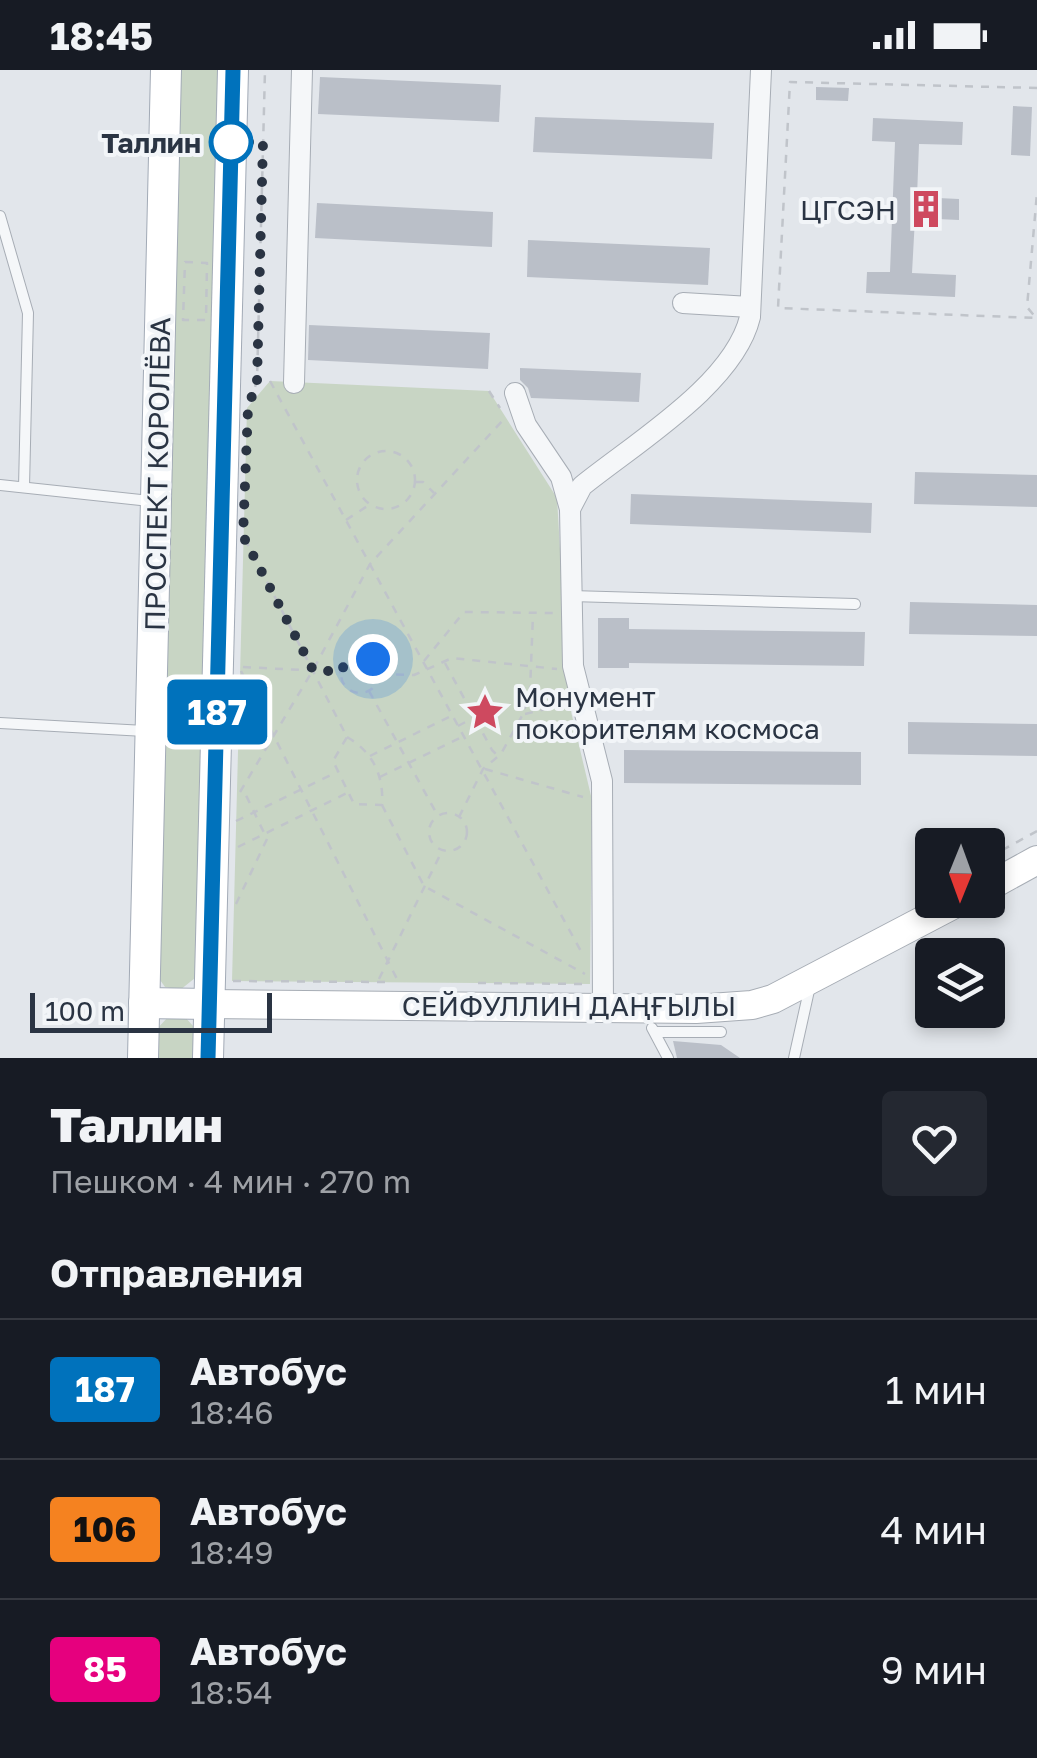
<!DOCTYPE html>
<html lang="ru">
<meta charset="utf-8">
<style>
body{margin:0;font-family:"Golos Text",sans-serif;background:#242831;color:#f1f3f6;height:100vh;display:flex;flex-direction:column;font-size:38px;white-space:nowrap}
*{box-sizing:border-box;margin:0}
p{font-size:32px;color:#9ea1a6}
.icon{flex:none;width:55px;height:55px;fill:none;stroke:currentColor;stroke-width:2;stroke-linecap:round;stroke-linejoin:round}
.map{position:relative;height:988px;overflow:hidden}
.side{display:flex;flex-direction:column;background:#171b24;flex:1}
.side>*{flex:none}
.badge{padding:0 20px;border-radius:8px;font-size:35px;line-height:65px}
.needle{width:65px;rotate:181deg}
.buttons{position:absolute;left:915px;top:758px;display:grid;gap:20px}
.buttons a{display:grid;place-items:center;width:90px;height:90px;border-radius:10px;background:#171b24;box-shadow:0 5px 15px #0003;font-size:50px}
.scale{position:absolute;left:30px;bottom:25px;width:242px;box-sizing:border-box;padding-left:10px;border:5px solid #2a3443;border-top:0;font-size:28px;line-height:35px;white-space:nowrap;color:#2a3443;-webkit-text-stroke:8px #f2f5f8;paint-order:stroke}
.you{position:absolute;width:50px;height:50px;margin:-25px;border:8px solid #fff;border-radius:50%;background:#1a73e8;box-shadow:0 0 0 15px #1a73e833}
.map>.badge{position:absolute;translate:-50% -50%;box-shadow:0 0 0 5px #fff}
h2{padding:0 50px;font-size:38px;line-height:90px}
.round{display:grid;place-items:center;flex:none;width:105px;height:105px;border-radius:10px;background:#242831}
.headline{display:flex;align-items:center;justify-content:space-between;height:170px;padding:0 50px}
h1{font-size:48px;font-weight:800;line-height:75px}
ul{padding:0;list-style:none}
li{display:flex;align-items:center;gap:30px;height:140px;padding:0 50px;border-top:2px solid #363941}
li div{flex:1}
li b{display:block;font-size:38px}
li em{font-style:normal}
li .badge{min-width:110px;font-weight:700;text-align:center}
.status{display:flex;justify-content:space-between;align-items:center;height:70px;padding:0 50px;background:#171b24;direction:ltr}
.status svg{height:28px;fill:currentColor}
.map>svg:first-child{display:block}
.green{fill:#c8d5c4}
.building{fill:#babfc8}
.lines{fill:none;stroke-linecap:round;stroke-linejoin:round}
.lane-casing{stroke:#a7adb5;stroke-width:12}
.street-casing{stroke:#a7adb5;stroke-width:22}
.secondary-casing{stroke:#a7adb5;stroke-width:30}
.primary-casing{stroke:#a2aab6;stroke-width:32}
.path{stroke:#c0c4ca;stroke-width:2.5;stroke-dasharray:8 8;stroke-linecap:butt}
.lane{stroke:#f5f7f9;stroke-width:10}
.street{stroke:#f5f7f9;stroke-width:20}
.secondary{stroke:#fff;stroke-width:28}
.primary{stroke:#fff;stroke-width:30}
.line-casing{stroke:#fff;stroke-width:22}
.line{stroke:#0072bc;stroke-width:15}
.walk{stroke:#2a3443;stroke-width:10;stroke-dasharray:0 18}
.stop-dot{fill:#fff;stroke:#0072bc;stroke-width:5}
.labels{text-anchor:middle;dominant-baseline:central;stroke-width:8;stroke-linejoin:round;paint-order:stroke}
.stop-label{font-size:28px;font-weight:bold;fill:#2a3443;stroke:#f2f5f8;text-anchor:end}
.poi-label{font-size:28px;fill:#2a3443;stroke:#f2f5f8;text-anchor:end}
.street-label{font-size:28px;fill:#2a3443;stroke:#f2f5f8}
</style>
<div class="status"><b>18:45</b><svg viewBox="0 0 49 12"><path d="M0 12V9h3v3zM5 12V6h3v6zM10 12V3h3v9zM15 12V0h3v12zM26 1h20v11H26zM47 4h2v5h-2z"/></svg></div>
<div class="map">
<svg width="1037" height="988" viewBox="0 0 1037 988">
<rect width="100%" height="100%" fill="#e2e6eb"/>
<!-- green -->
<g class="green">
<polygon points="177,0 221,0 195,908 180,920 165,917 158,907"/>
<polygon points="270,311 489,321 557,428 569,633 592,730 590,914 232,911 247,338"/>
<polygon points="169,946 184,946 194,957 195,988 156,988 156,960"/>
</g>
<!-- building -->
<g class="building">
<polygon points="320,7 501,15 499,52 318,44"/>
<polygon points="816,17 849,18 848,31 816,30"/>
<polygon points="1013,36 1032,37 1030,86 1011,85"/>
<polygon points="535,47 714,53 712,89 533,82"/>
<polygon points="873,48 963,52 962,75 919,74 917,127 959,129 959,150 915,148 912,203 956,205 955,227 866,223 867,202 890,202 895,72 872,71"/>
<polygon points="317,133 493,142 492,177 315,168"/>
<polygon points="528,170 710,178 708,215 527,207"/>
<polygon points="309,255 490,263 488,299 308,290"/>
<polygon points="520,298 641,303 639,332 531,328 528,318 520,310"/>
<polygon points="915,402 1037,405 1037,437 914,434"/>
<polygon points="631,424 872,433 871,463 630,454"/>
<polygon points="910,532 1037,535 1037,566 909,564"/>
<polygon points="598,548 629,548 629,559 865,562 864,596 629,593 629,598 598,598"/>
<polygon points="908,652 1037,654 1037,686 908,684"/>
<polygon points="624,680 861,682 861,715 624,713"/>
<polygon points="673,971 721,975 740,988 677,988"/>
</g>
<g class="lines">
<!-- lane casing -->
<g class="lane-casing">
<g id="lane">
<polyline points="0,146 28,243 24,417"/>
<polyline points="0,415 150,431"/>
<polyline points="571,526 855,534"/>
<polyline points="0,653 145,661"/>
<polyline points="652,958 668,988"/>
<polyline points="655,962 721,962"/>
<polyline points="794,988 810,916"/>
</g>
</g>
<!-- street casing -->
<g class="street-casing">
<g id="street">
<polyline points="683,233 750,237"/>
<polyline points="294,313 302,0"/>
<polyline points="515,323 526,355 561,407 570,439 573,596 602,711 603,938"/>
<path d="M570,439L582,416C635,373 734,314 750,247L761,0"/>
</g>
</g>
<!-- secondary casing -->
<g class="secondary-casing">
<g id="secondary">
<polyline points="988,817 1037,790"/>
<polyline points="209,934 696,939 752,935 773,929 962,830"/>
</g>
</g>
<!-- primary casing -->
<g class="primary-casing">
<g id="primary">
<polyline points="144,933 209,934"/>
<polyline points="143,988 166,0"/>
<polyline points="208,988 233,0"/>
</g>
</g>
<!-- path -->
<g class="path">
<polyline points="1037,18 790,12 778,238 1036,248 1027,237 1037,123"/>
<polygon points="185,192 207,193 206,250 183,250"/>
<polyline points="270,311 583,885"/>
<polyline points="489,321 500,338"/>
<polyline points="250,332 257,311 265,0"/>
<circle cx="386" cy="410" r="29"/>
<polyline points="416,412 423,412 434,423"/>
<polyline points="346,450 369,435"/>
<polyline points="245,469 347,667"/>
<circle cx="360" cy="604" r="19"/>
<polyline points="424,591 464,542 553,543"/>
<polyline points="445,593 492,680 498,686"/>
<polyline points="243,597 341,602"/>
<polyline points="241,601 398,911"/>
<polyline points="380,604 414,605 452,588 557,599"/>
<polyline points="369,621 438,746"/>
<polyline points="525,644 566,634"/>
<polyline points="458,656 473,648"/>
<path d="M347,667C373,682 384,706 382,735L354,734L333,691Z"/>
<polyline points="370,686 451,646"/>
<polyline points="485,699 583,727"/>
<polyline points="380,707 462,667"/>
<polyline points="240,722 313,600 370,494 505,348"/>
<polyline points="382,735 424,816 585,904"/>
<circle cx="448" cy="762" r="19"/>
<polyline points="459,747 483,699 501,684 523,644 530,621 533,544"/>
<polyline points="236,751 337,702"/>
<polyline points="238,777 347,723"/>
<polyline points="988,788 1037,761"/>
<polyline points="236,834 267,769 243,719"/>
<polyline points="379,909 442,781"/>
<polyline points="233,911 385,912"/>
<polyline points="478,913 585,914"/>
</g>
<!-- lane -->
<use href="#lane" class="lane"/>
<!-- street -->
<use href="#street" class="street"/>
<!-- secondary -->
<use href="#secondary" class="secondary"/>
<!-- primary -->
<use href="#primary" class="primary"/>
</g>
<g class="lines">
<!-- line casing -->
<g class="line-casing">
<polyline id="line" points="208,988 233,0"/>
</g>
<!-- line -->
<use href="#line" class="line"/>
<!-- walk -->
<polyline class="walk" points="231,72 263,72 257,311 248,338 243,466 313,600 341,602 346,591 359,584 373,589"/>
</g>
<!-- icons -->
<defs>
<g id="building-bare" transform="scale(3)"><path d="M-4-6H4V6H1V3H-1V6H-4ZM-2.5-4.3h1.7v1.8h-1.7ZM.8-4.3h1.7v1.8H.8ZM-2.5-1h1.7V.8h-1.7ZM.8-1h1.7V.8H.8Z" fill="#ce495f" stroke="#f2f5f8" stroke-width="2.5" paint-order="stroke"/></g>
<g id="sight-bare" transform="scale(3)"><path d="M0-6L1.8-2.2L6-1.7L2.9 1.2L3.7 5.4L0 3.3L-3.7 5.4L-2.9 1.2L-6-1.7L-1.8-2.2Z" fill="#ce495f" stroke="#f2f5f8" stroke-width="2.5" paint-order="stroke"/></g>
</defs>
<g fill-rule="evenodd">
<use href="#building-bare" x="926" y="139"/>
<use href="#sight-bare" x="485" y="642"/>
</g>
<!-- markers -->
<circle class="stop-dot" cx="231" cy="72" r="20"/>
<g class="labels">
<!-- stop labels -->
<g class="stop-label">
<text x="201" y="72">Таллин</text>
</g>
<!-- poi labels -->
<g class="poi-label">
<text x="896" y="139">ЦГСЭН</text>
<text x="515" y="626" text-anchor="start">Монумент<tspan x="515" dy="32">покорителям космоса</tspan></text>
</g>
<!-- street labels -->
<g class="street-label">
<text transform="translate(157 404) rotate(-89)">ПРОСПЕКТ КОРОЛЁВА</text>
<text x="569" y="935">СЕЙФУЛЛИН ДАҢҒЫЛЫ</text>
</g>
</g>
</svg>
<div class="buttons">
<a><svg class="needle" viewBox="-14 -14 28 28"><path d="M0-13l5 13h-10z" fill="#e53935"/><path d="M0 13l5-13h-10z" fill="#9ea1a6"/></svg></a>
<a><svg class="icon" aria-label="layers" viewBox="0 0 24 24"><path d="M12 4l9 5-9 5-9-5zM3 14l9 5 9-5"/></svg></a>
</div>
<div class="scale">100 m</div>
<div class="you" style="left:373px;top:589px"></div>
<b class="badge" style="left:217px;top:642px;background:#0072bc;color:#fff">187</b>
</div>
<section class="side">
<div class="headline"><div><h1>Таллин</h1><p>Пешком · 4 мин · 270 m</p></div><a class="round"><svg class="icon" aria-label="heart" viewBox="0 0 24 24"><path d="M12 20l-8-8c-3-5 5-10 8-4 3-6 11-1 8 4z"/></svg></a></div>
<h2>Отправления</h2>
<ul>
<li><span class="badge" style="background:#0072bc;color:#fff">187</span><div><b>Автобус</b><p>18:46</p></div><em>1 мин</em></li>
<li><span class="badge" style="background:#f58220;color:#111">106</span><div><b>Автобус</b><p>18:49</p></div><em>4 мин</em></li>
<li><span class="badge" style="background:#e6007e;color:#fff">85</span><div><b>Автобус</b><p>18:54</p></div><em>9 мин</em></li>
</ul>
</section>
